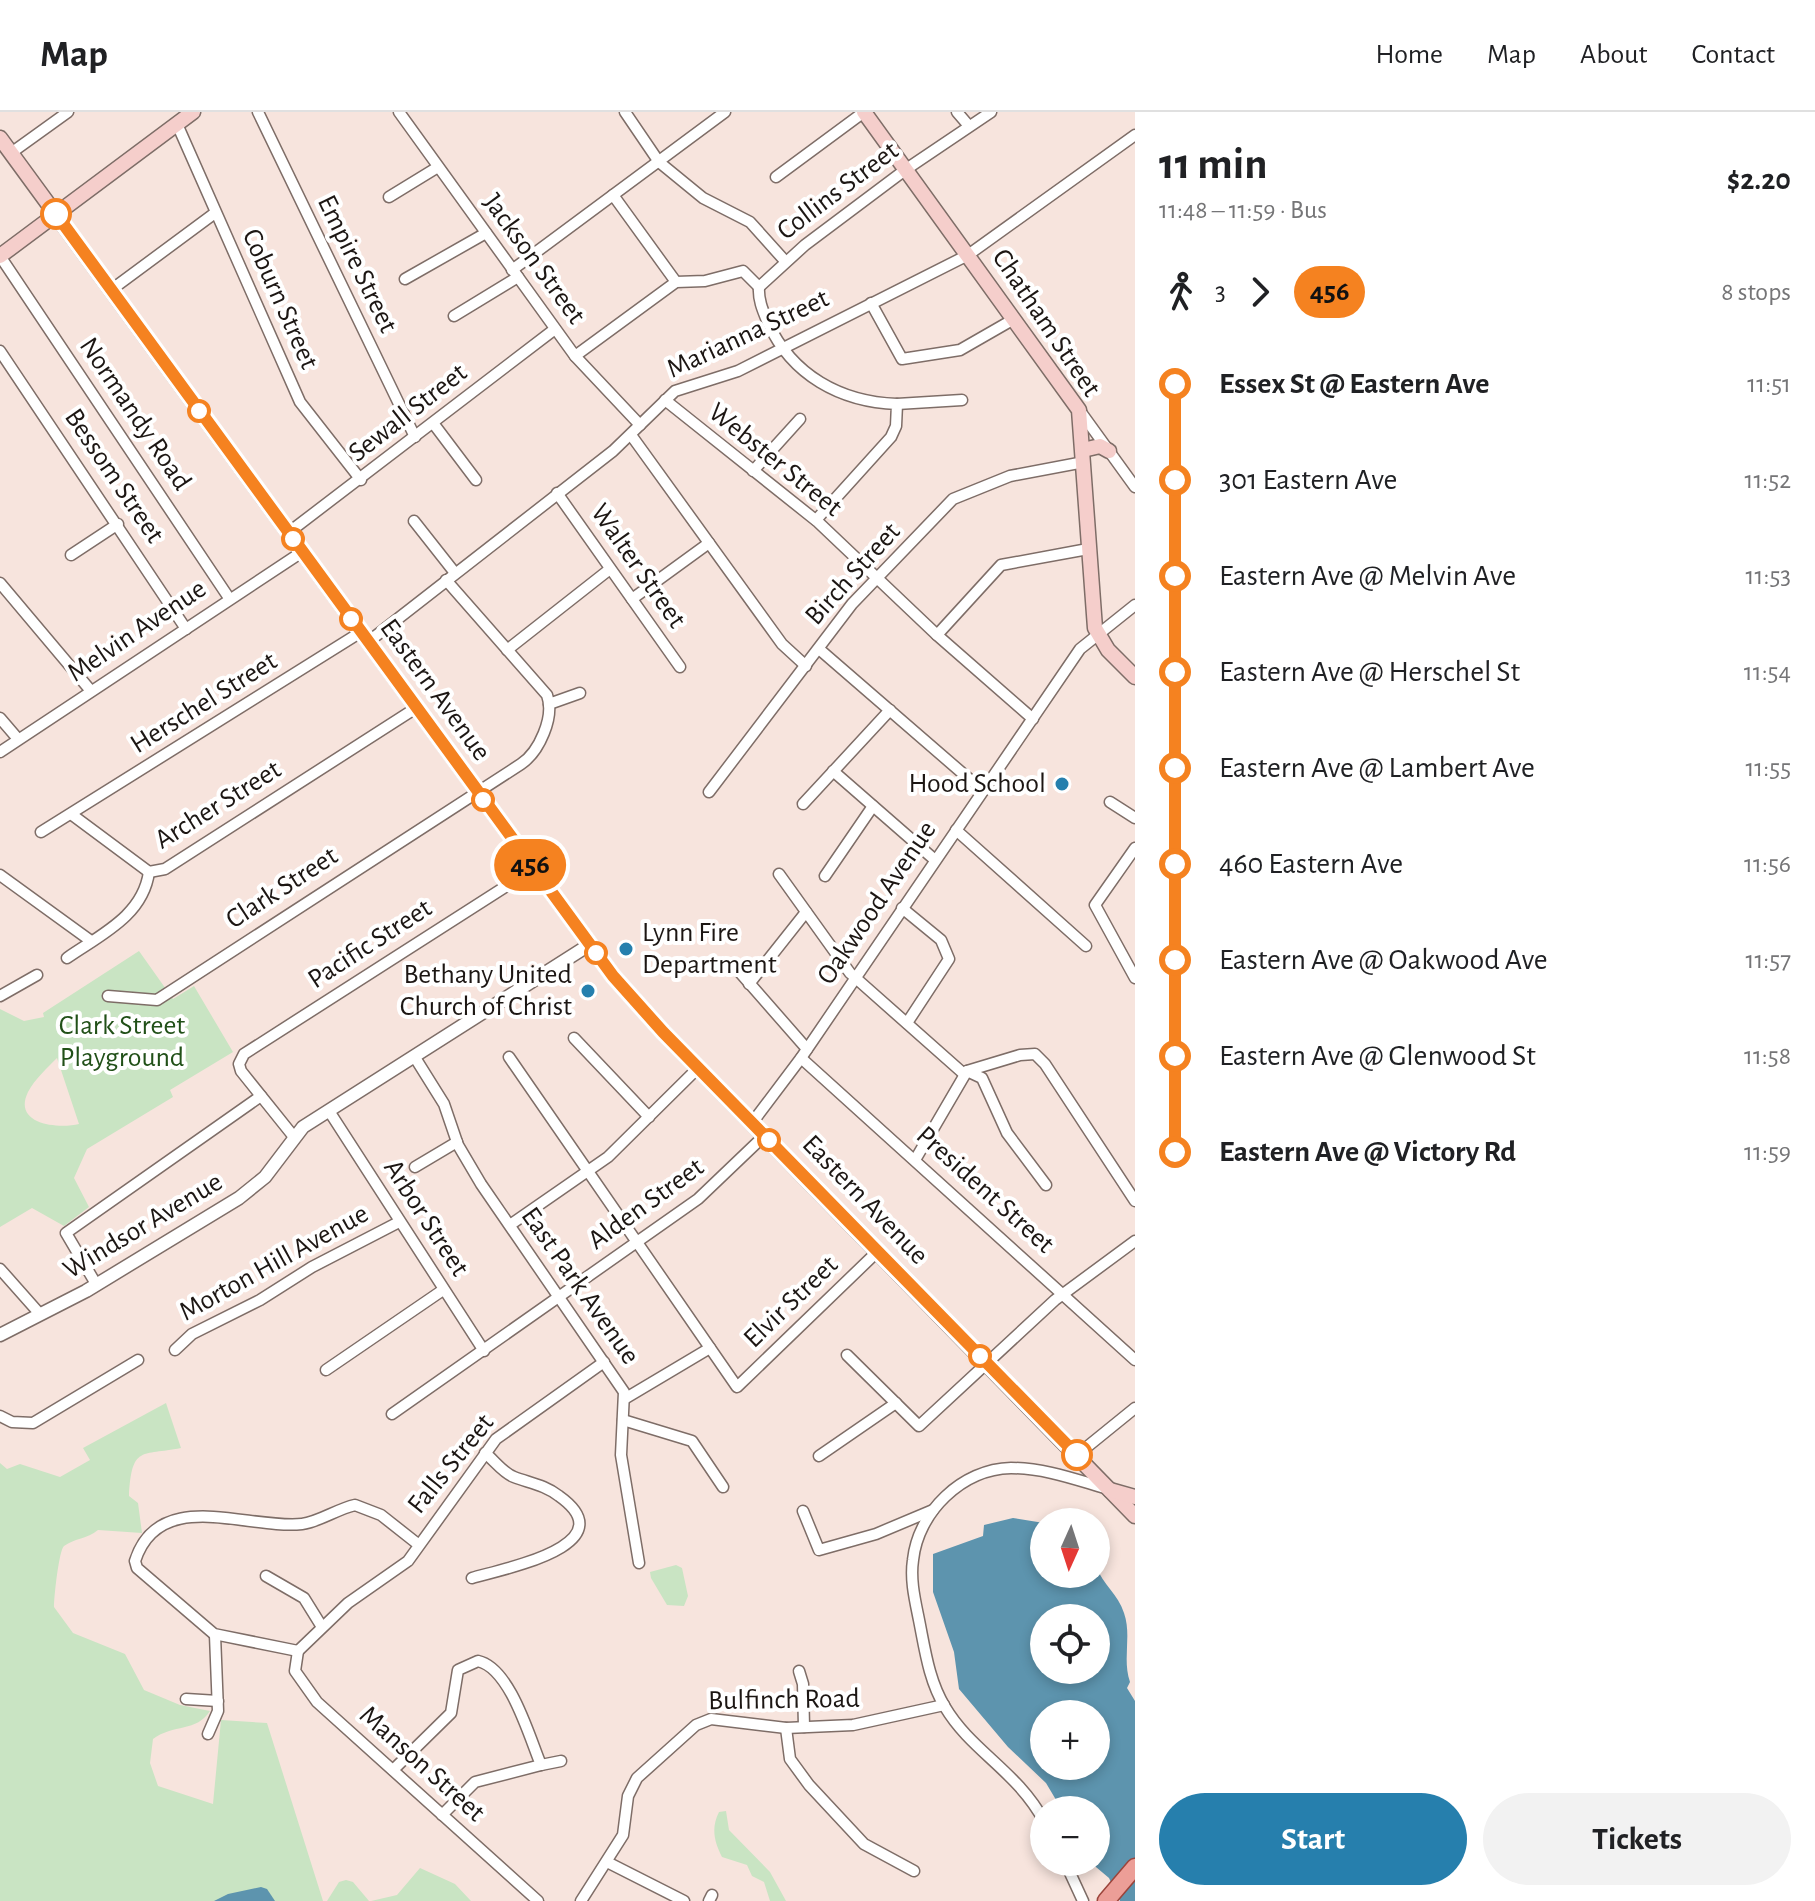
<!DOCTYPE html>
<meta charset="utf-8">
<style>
body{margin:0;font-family:"Alegreya Sans",sans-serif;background:#f2f2f2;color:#202124;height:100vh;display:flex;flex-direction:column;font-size:30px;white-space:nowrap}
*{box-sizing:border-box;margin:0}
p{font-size:26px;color:#757577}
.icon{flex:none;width:44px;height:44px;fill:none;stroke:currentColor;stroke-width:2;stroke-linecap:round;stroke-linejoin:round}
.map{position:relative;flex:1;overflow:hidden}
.sheet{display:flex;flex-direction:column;background:#fff;width:680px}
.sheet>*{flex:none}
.badge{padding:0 16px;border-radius:26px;font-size:28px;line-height:52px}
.needle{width:52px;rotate:183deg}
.tools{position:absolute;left:1030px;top:1396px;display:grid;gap:16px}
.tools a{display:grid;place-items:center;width:80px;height:80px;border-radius:50%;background:#fff;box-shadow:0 4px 12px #0003;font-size:40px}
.map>.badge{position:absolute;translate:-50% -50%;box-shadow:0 0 0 4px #fff}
.legs{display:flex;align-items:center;gap:12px;height:88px;padding:0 24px;font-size:26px}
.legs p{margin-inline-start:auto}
.head{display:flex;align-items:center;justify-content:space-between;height:136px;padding:0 24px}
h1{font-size:44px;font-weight:600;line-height:60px}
.primary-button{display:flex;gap:16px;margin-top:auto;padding:16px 24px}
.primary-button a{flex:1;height:92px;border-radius:48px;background:#267fad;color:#fff;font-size:32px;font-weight:600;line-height:92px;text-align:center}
.primary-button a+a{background:#f2f2f2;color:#202124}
ul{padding:0 24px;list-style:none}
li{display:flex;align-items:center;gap:28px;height:96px;font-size:30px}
li i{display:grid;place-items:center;width:12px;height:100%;margin:0 10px;background:currentColor}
li i::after{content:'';width:20px;height:20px;margin:-10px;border:6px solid;border-radius:50%;background:#fff}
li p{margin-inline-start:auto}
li:first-child i{background:linear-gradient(#0000 50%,currentColor 0)}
li:last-child i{background:linear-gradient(currentColor 50%,#0000 0)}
header{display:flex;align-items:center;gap:48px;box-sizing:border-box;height:112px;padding:0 40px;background:#fff;border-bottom:2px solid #e0e0e0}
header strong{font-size:38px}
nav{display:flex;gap:44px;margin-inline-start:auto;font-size:28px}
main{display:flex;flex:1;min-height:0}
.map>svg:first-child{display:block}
.green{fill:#c9e4c3;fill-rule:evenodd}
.water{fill:#5d94ae;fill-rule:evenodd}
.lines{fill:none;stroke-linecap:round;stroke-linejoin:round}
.minor-casing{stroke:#7e6d67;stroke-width:13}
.tertiary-casing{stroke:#7e6d67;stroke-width:15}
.secondary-casing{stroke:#7e6d67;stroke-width:17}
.primary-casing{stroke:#9b443b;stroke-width:19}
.minor{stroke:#fff;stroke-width:10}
.tertiary{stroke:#fff;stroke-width:12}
.secondary{stroke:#f5cecb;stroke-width:14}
.primary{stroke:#ec9e97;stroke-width:16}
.line-1-casing{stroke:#fff;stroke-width:18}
.line-1{stroke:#f58220;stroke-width:12}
.stop-1-dot{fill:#fff;stroke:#f58220;stroke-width:4}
.poi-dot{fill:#267fad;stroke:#fff;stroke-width:3}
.labels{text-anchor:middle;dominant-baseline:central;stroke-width:8;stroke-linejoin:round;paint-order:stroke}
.street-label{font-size:28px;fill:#1c1613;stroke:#fff}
.poi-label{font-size:28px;fill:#1c1613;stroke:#fff;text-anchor:end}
.park-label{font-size:28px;fill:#215018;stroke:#fff}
</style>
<header>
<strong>Map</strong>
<nav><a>Home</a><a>Map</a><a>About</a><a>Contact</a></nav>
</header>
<main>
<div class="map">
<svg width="1135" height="1789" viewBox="0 0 1135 1789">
<rect width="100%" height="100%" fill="#f7e4dd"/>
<!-- green -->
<g class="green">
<path d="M139,839L173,887L194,874L233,940L170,978L173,985L87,1037L74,1066L89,1095L64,1114L32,1096L0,1115V897L24,909L44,905L43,901ZM57,946L79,1012C59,1017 12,1013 28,980C35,967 47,956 57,946Z"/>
<path d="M166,1291L181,1336C141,1344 132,1333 129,1384L138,1391L142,1421L98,1418C87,1427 75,1426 64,1434C59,1438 54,1485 54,1495L73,1521L125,1542L144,1578L180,1593L210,1599C197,1620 173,1612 153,1627L150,1651L158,1674L213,1692L221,1608L267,1611L323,1789H0V1351L7,1357L20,1352L60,1365L90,1348L83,1336Z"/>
<polygon points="676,1453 682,1456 688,1484 684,1494 667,1493 651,1466 650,1460"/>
<path d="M726,1699L729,1718L770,1760L786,1789H770L764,1770L752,1764L747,1753L722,1745C714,1729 711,1716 719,1700Z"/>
<polygon points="420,1756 455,1772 471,1789 371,1789 397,1783"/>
<polygon points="346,1768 353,1770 369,1789 327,1789 339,1770"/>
</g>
<!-- water -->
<g class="water">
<path d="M1013,1406L1044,1411V1462H1096V1454C1103,1473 1118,1482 1124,1501C1132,1524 1122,1547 1130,1570L1127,1576L1135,1589V1789H1120L1109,1766L1090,1750H1096V1698H1062L1046,1671L1008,1635L959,1577L954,1540L933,1480V1442L983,1424L984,1413ZM1044,1506H1096V1558H1044ZM1044,1602H1096V1654H1044Z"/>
<polygon points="261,1775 267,1777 275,1789 214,1789 228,1782"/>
</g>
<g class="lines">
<!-- minor casing -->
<g class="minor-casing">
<g id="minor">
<polyline points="258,0 415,325"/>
<polyline points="399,0 575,244 640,313"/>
<polyline points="625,0 659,50 703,86 750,110 785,149"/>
<polyline points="957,0 969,14"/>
<polyline points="177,12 300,290 361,368"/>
<polyline points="11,41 68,0"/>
<polyline points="776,65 864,0"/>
<polyline points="613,83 676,170"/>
<polyline points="389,85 438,55"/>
<polyline points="0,144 229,486"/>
<polyline points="512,158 725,0"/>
<polyline points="405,167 486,121"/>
<path d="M759,175C758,188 763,199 768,211C792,263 840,290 897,292L896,314L891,325L816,408"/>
<polyline points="759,175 805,133 905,58 991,0"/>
<polyline points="111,178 215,101"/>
<polyline points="871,191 902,247 960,238 1014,207"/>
<polyline points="454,204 518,165"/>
<polyline points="0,239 186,517"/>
<polyline points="575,244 676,170 705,169 743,159 759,175"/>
<polyline points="665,288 818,410 937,523 1033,607"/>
<polyline points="897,292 962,288"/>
<polyline points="1080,299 1135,375"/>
<polyline points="433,311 476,368"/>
<polyline points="631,323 782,532 806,554"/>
<polyline points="753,359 800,307"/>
<polyline points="557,381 680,555"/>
<polyline points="414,409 455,461"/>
<polyline points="288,421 555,217"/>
<polyline points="71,443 118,412"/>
<polyline points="0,471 91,579"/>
<polyline points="632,487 709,431"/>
<polyline points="937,523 1001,453 1088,437"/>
<polyline points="368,530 613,339 675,279 738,259 968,143 1135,23"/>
<polyline points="819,537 983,679"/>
<polyline points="507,538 610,457"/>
<polyline points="549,592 580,581"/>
<polyline points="0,606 18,627"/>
<polyline points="0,640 302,440"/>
<polyline points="833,659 935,748"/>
<polyline points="709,680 852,492 953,387 1010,364 1084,350"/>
<polyline points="1110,690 1135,706"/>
<polyline points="803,692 890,598"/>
<polyline points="71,702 149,760"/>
<polyline points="956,718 1086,834"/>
<polyline points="41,720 361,520"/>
<polyline points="1135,736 1095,793 1135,866"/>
<polyline points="149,760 165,757 416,596"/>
<polyline points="779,762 850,861 964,962"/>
<polyline points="0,763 91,829"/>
<polyline points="825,764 873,694"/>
<polyline points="902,796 941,828 949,847 907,911"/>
<path d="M67,846C100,823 143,804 149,760"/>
<polyline points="736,856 807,937"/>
<polyline points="749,872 806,800"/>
<polyline points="0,884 37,863"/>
<path d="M108,884L157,888L521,652C539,640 555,605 547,583L446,468"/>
<polyline points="574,926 649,1005"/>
<polyline points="414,944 444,992 458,1033 481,1072 624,1280 621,1343 639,1451"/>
<polyline points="509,945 737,1275 878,1139"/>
<polyline points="801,946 1135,1248"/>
<polyline points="967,959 982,966 1007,1021 1046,1073"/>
<polyline points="329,999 484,1239"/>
<polyline points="752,1011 801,946 1080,537 1135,493"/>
<polyline points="294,1025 241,959 239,952 244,942 533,757"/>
<polyline points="915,1048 967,959 1020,943 1035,942 1045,952 1135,1089"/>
<polyline points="415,1055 457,1030"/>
<polyline points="510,1113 608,1045 698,956"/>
<polyline points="0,1157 39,1201"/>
<polyline points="96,1172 66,1121 261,984"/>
<polyline points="175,1238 192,1222 260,1188 312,1155 399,1110"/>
<polyline points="847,1243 919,1314 1055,1188 1135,1129"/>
<polyline points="326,1258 443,1178"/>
<polyline points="626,1286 710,1236"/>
<polyline points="392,1302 698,1087 765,1023"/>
<polyline points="0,1304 12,1310 33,1311 138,1248"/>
<polyline points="623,1308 692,1329 723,1375"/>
<polyline points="1077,1343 1135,1296"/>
<polyline points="819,1344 896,1291"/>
<polyline points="803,1399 819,1438 876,1422 933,1398"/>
<path d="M419,1433L381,1403L355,1393C337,1397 319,1410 302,1412C248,1418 159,1374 135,1449L137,1456L214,1522L298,1539L348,1491L408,1449L496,1327L604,1250"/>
<polyline points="266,1464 304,1486 322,1515"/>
<path d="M472,1466C502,1457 628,1433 559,1384C545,1373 530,1371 514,1365C503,1361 494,1348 485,1341"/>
<polyline points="298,1539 295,1559 317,1590 538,1789"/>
<polyline points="799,1559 803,1572 804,1615"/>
<polyline points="186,1587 218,1589"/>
<polyline points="786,1616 790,1647 809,1673 864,1732 914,1759"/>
<polyline points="208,1622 218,1599 215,1523"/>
<polyline points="541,1653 561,1649"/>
<path d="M393,1658L451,1601L458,1558L478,1549C510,1556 529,1624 541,1653L475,1670L442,1703"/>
<path d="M1044,1709C1017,1659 971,1639 945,1595C929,1569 925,1538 919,1508C915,1488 910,1468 913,1448C918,1400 962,1357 1011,1356C1044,1356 1074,1367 1105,1376"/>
<polyline points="607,1750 684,1789"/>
<polyline points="1065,1750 1083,1789"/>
<polyline points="581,1789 623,1723 628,1684 637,1666 696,1613 711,1607 786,1616 853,1613 944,1593"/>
<polyline points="709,1789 712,1783"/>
</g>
</g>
<!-- tertiary casing -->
<g class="tertiary-casing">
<polyline id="tertiary" points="0,1223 86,1179 239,1086 265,1065 303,1015 589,833"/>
</g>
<!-- secondary casing -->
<g class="secondary-casing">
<g id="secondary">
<polyline points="864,0 1079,298 1095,516 1108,538 1135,565"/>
<polyline points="0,26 613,864 663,920 1135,1404"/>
<polyline points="0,144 193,0"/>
<polyline points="1083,338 1100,334 1109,339"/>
<polyline points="1110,1378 1135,1385"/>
</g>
</g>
<!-- primary casing -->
<g class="primary-casing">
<polyline id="primary" points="1106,1789 1135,1755"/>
</g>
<!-- minor -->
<use href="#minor" class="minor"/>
<!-- tertiary -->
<use href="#tertiary" class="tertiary"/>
<!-- secondary -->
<use href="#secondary" class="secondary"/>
<!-- primary -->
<use href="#primary" class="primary"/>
</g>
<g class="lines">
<!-- line-1 casing -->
<g class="line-1-casing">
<polyline id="line-1" points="56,102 613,864 663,920 1077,1343"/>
</g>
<!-- line-1 -->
<use href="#line-1" class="line-1"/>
</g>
<!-- markers -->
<g class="stop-1-dot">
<circle cx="56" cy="102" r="14"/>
<circle cx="199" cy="299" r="10"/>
<circle cx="293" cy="427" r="10"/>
<circle cx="351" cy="507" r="10"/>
<circle cx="483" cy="688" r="10"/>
<circle cx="596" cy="841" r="10"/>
<circle cx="769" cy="1028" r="10"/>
<circle cx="980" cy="1244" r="10"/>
<circle cx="1077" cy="1343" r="14"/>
</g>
<g class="poi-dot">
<circle cx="1062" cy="672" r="8"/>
<circle cx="626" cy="837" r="8"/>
<circle cx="588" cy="879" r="8"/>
</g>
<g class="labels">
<!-- street labels -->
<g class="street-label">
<text transform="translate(838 79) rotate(-37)">Collins Street</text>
<text transform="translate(534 147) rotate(54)">Jackson Street</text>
<text transform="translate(357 152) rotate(64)">Empire Street</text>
<text transform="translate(280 187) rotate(66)">Coburn Street</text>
<text transform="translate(1046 211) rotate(56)">Chatham Street</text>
<text transform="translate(748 222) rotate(-25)">Marianna Street</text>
<text transform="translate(408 301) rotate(-38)">Sewall Street</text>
<text transform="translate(135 302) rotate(56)">Normandy Road</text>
<text transform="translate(775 348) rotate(39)">Webster Street</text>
<text transform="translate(114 364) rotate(56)">Bessom Street</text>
<text transform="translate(638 454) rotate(55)">Walter Street</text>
<text transform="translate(853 462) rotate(-48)">Birch Street</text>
<text transform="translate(137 519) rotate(-34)">Melvin Avenue</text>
<text transform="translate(435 578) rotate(54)">Eastern Avenue</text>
<text transform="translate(204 591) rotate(-32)">Herschel Street</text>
<text transform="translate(218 693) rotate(-32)">Archer Street</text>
<text transform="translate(282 776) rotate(-33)">Clark Street</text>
<text transform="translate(877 791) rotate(-56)">Oakwood Avenue</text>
<text transform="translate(370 832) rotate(-33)">Pacific Street</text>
<text transform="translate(985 1078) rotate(42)">President Street</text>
<text transform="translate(865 1088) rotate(46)">Eastern Avenue</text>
<text transform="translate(646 1092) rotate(-36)">Alden Street</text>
<text transform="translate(426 1106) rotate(57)">Arbor Street</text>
<text transform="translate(143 1114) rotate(-31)">Windsor Avenue</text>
<text transform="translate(274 1151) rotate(-29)">Morton Hill Avenue</text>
<text transform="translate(580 1174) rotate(55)">East Park Avenue</text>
<text transform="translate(791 1190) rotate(-44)">Elvir Street</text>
<text transform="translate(451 1352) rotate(-51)">Falls Street</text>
<text transform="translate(784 1588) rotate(-1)">Bulfinch Road</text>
<text transform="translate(422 1652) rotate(42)">Manson Street</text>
</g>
<!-- poi labels -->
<g class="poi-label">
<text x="1046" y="672">Hood School</text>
<text x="642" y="821" text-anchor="start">Lynn Fire<tspan x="642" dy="32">Department</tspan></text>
<text x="572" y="863">Bethany United<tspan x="572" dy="32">Church of Christ</tspan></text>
</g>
<!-- park labels -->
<g class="park-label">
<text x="122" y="914">Clark Street<tspan x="122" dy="32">Playground</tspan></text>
</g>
</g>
</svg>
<div class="tools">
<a><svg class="needle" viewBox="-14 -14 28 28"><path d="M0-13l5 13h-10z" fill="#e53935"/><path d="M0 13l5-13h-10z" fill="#757577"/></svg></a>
<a><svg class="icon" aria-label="locate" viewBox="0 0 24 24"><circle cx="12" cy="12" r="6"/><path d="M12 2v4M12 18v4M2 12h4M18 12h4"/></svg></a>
<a>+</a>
<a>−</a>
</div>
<b class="badge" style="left:530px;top:753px;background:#f58220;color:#111">456</b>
</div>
<section class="sheet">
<div class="head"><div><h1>11 min</h1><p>11:48 – 11:59 · Bus</p></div><b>$2.20</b></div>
<div class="legs"><svg class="icon" aria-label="walk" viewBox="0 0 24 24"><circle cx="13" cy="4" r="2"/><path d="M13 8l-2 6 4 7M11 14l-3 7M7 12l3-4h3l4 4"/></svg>3<svg class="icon" aria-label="forward" viewBox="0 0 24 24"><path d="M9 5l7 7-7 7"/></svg><b class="badge" style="background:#f58220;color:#111">456</b><p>8 stops</p></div>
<ul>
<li><i style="color:#f58220"></i><b>Essex St @ Eastern Ave</b><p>11:51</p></li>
<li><i style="color:#f58220"></i><span>301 Eastern Ave</span><p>11:52</p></li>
<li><i style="color:#f58220"></i><span>Eastern Ave @ Melvin Ave</span><p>11:53</p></li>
<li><i style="color:#f58220"></i><span>Eastern Ave @ Herschel St</span><p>11:54</p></li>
<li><i style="color:#f58220"></i><span>Eastern Ave @ Lambert Ave</span><p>11:55</p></li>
<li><i style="color:#f58220"></i><span>460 Eastern Ave</span><p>11:56</p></li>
<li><i style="color:#f58220"></i><span>Eastern Ave @ Oakwood Ave</span><p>11:57</p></li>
<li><i style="color:#f58220"></i><span>Eastern Ave @ Glenwood St</span><p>11:58</p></li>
<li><i style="color:#f58220"></i><b>Eastern Ave @ Victory Rd</b><p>11:59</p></li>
</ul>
<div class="primary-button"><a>Start</a><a>Tickets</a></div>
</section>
</main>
